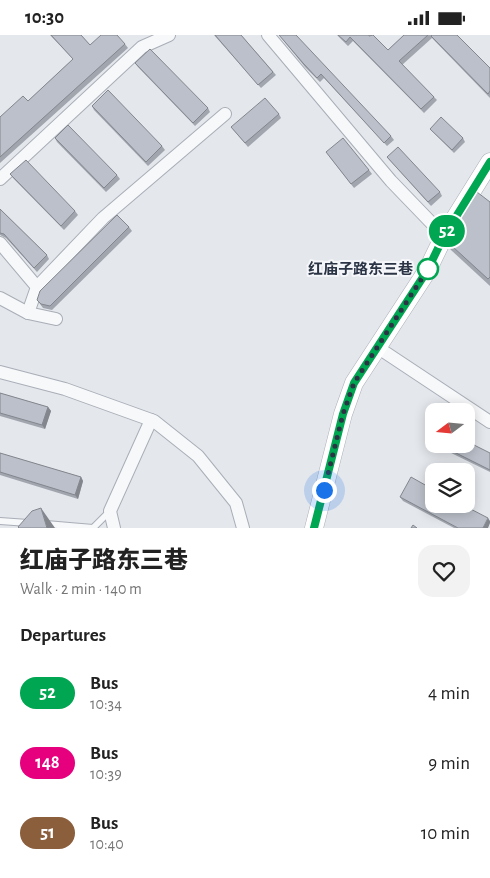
<!DOCTYPE html>
<meta charset="utf-8">
<style>
body{margin:0;font-family:"Alegreya Sans","Noto Sans SC",sans-serif;background:#f2f2f2;color:#222;height:100vh;display:flex;flex-direction:column;font-size:19px;white-space:nowrap}
*{box-sizing:border-box;margin:0}
p{font-size:16px;color:#767676}
.icon{flex:none;width:28px;height:28px;fill:none;stroke:currentColor;stroke-width:2;stroke-linecap:round;stroke-linejoin:round}
.map{position:relative;height:493px;overflow:hidden}
.side{display:flex;flex-direction:column;background:#fff;flex:1}
.side>*{flex:none}
.badge{padding:0 10px;border-radius:16px;font-size:18px;line-height:32px}
.needle{width:32px;rotate:254deg}
.fabs{position:absolute;left:425px;top:368px;display:grid;gap:10px}
.fabs a{display:grid;place-items:center;width:50px;height:50px;border-radius:10px;background:#fff;box-shadow:0 2px 12px #0003;font-size:25px}
.you{position:absolute;width:25px;height:25px;margin:-12px;border:4px solid #fff;border-radius:50%;background:#1a73e8;box-shadow:0 0 0 8px #1a73e833}
.map>.badge{position:absolute;translate:-50% -50%;box-shadow:0 0 0 2px #fff}
h2{padding:0 20px;font-size:19px;line-height:45px}
.round{display:grid;place-items:center;flex:none;width:52px;height:52px;border-radius:15px;background:#f2f2f2}
.summary{display:flex;align-items:center;justify-content:space-between;height:85px;padding:0 20px}
h1{font-size:24px;font-weight:800;line-height:38px}
ul{padding:0;list-style:none}
li{display:flex;align-items:center;gap:15px;height:70px;padding:0 20px}
li div{flex:1}
li b{display:block;font-size:19px}
li em{font-style:normal}
li .badge{min-width:55px;font-weight:700;text-align:center}
.status{display:flex;justify-content:space-between;align-items:center;height:35px;padding:0 25px;background:#fff;direction:ltr}
.status svg{height:14px;fill:currentColor}
.map>svg:first-child{display:block}
.lines{fill:none;stroke-linecap:round;stroke-linejoin:round}
.lane-casing{stroke:#a9aeb7;stroke-width:8}
.street-casing{stroke:#a9aeb7;stroke-width:14}
.secondary-casing{stroke:#a9aeb7;stroke-width:19}
.lane{stroke:#f7f8fa;stroke-width:6}
.street{stroke:#f7f8fa;stroke-width:12}
.secondary{stroke:#fff;stroke-width:18}
.wall{fill:#a1a5ae}
.shaded-wall{fill:#83868d}
.building{fill:#bbc0ca;stroke:#83868d}
.line-casing{stroke:#fff;stroke-width:11}
.line{stroke:#00a651;stroke-width:8}
.walk{stroke:#2b3445;stroke-width:5;stroke-dasharray:0 9}
.stop-dot{fill:#fff;stroke:#00a651;stroke-width:2.5}
.labels{text-anchor:middle;dominant-baseline:central;stroke-width:4;stroke-linejoin:round;paint-order:stroke}
.stop-label{font-size:15px;font-weight:bold;fill:#2b3445;stroke:#f4f6f9;text-anchor:end}
</style>
<div class="status"><b>10:30</b><svg viewBox="0 0 49 12"><path d="M0 12V9h3v3zM5 12V6h3v6zM10 12V3h3v9zM15 12V0h3v12zM26 1h20v11H26zM47 4h2v5h-2z"/></svg></div>
<div class="map">
<svg width="490" height="493" viewBox="0 0 490 493">
<rect width="100%" height="100%" fill="#e4e7ec"/>
<g class="lines">
<!-- lane casing -->
<g class="lane-casing">
<g id="lane">
<polyline points="0,486 28,488"/>
<polyline points="46,489 93,493 110,476"/>
</g>
</g>
<!-- street casing -->
<g class="street-casing">
<g id="street">
<polyline points="268,0 391,146 444,201"/>
<polyline points="0,144 142,12 169,0"/>
<polyline points="0,208 37,252"/>
<polyline points="0,263 28,278 56,284"/>
<polyline points="28,278 37,252 103,183 225,79"/>
<polyline points="377,312 490,387"/>
<polyline points="0,337 65,354 154,386 198,421 236,468 243,493"/>
<polyline points="114,493 110,476 151,385"/>
</g>
</g>
<!-- secondary casing -->
<g class="secondary-casing">
<polyline id="secondary" points="314,493 343,379 354,348 427,236 444,201 490,127"/>
</g>
<!-- lane -->
<use href="#lane" class="lane"/>
<!-- street -->
<use href="#street" class="street"/>
<!-- secondary -->
<use href="#secondary" class="secondary"/>
</g>
<!-- wall -->
<g class="wall">
<polygon points="50,0 81,0 90,10 125,9 128,13 0,128 0,82 28,66 73,24"/>
<polygon points="214,0 241,0 276,40 261,53"/>
<polygon points="279,0 391,101 394,105 387,111 324,43 320,47 305,32"/>
<polygon points="337,0 369,0 388,15 404,0 457,0 490,33 490,63 432,3 402,30 437,65 424,78 353,6 348,11"/>
<polygon points="135,28 208,73 210,77 195,91 138,32"/>
<polygon points="92,71 162,111 165,115 148,131 94,75"/>
<polygon points="279,79 281,83 248,112 231,92"/>
<polygon points="430,94 463,103 465,107 454,118"/>
<polygon points="55,103 117,140 120,144 106,157 57,107"/>
<polygon points="329,121 369,135 372,139 354,153"/>
<polygon points="387,122 440,157 442,161 431,171"/>
<polygon points="10,139 75,176 78,180 64,195 13,143"/>
<polygon points="490,167 490,251 451,215 441,201"/>
<polygon points="0,174 47,220 49,224 37,237 6,203 0,200"/>
<polygon points="129,192 132,196 52,275 43,273 37,265"/>
<polygon points="0,358 48,372 51,376 45,394 0,381"/>
<polygon points="442,411 490,418 490,437 445,415"/>
<polygon points="0,418 81,442 83,446 78,464 0,440"/>
<polygon points="400,462 488,493 454,493 403,466"/>
</g>
<!-- shaded-wall -->
<g class="shaded-wall">
<polygon points="48,372 51,376 45,394 42,390"/>
<polygon points="81,442 83,446 78,464 75,460"/>
<polygon points="41,473 55,493 47,493"/>
<polygon points="488,483 490,486 490,488 488,493 483,493"/>
</g>
<!-- building -->
<g class="building">
<polygon points="51,0 81,0 90,10 101,0 117,0 125,9 0,122 0,82 23,61 28,66 73,24"/>
<polygon points="215,0 241,0 273,37 258,50"/>
<polygon points="279,0 296,0 391,101 384,108 321,39 317,43 303,28"/>
<polygon points="338,0 369,0 369,1 373,0 388,15 404,0 428,0 399,26 434,62 421,74 350,2 346,7"/>
<polygon points="432,0 457,0 490,33 490,56 488,59 431,1"/>
<polygon points="150,14 208,73 193,88 135,28"/>
<polygon points="108,55 162,111 146,127 92,71"/>
<polygon points="265,63 279,79 245,108 231,92"/>
<polygon points="441,82 463,103 452,115 430,94"/>
<polygon points="68,90 117,140 104,153 55,103"/>
<polygon points="343,103 369,135 351,149 326,117"/>
<polygon points="398,112 440,157 428,167 387,122"/>
<polygon points="26,125 75,176 61,191 10,139"/>
<polygon points="473,154 490,167 490,242 488,244 441,201"/>
<polygon points="0,174 47,220 34,233 4,199 0,198"/>
<polygon points="117,180 129,192 50,271 41,269 37,265 40,256"/>
<polygon points="0,358 48,372 42,390 0,378"/>
<polygon points="466,406 490,418 490,435 442,411 443,409 466,409"/>
<polygon points="0,418 81,442 75,460 0,437"/>
<polygon points="411,442 434,455 434,469 461,469 488,483 483,493 458,493 400,462"/>
<polygon points="41,473 47,493 19,493 18,492 32,476"/>
<polygon points="413,490 417,493 411,493"/>
</g>
<g class="lines">
<!-- line casing -->
<g class="line-casing">
<polyline id="line" points="314,493 343,379 354,348 427,236 444,201 490,127"/>
</g>
<!-- line -->
<use href="#line" class="line"/>
<!-- walk -->
<polyline class="walk" points="324,455 343,379 354,348 428,234"/>
</g>
<!-- markers -->
<circle class="stop-dot" cx="428" cy="234" r="10"/>
<g class="labels">
<!-- stop labels -->
<g class="stop-label">
<text x="413" y="234">红庙子路东三巷</text>
</g>
</g>
</svg>
<div class="fabs">
<a><svg class="needle" viewBox="-14 -14 28 28"><path d="M0-13l5 13h-10z" fill="#e53935"/><path d="M0 13l5-13h-10z" fill="#767676"/></svg></a>
<a><svg class="icon" aria-label="layers" viewBox="0 0 24 24"><path d="M12 4l9 5-9 5-9-5zM3 14l9 5 9-5"/></svg></a>
</div>
<div class="you" style="left:324px;top:455px"></div>
<b class="badge" style="left:447px;top:196px;background:#00a651;color:#fff">52</b>
</div>
<section class="side">
<div class="summary"><div><h1>红庙子路东三巷</h1><p>Walk · 2 min · 140 m</p></div><a class="round"><svg class="icon" aria-label="heart" viewBox="0 0 24 24"><path d="M12 20l-8-8c-3-5 5-10 8-4 3-6 11-1 8 4z"/></svg></a></div>
<h2>Departures</h2>
<ul>
<li><span class="badge" style="background:#00a651;color:#fff">52</span><div><b>Bus</b><p>10:34</p></div><em>4 min</em></li>
<li><span class="badge" style="background:#e6007e;color:#fff">148</span><div><b>Bus</b><p>10:39</p></div><em>9 min</em></li>
<li><span class="badge" style="background:#8b5e3c;color:#fff">51</span><div><b>Bus</b><p>10:40</p></div><em>10 min</em></li>
</ul>
</section>
